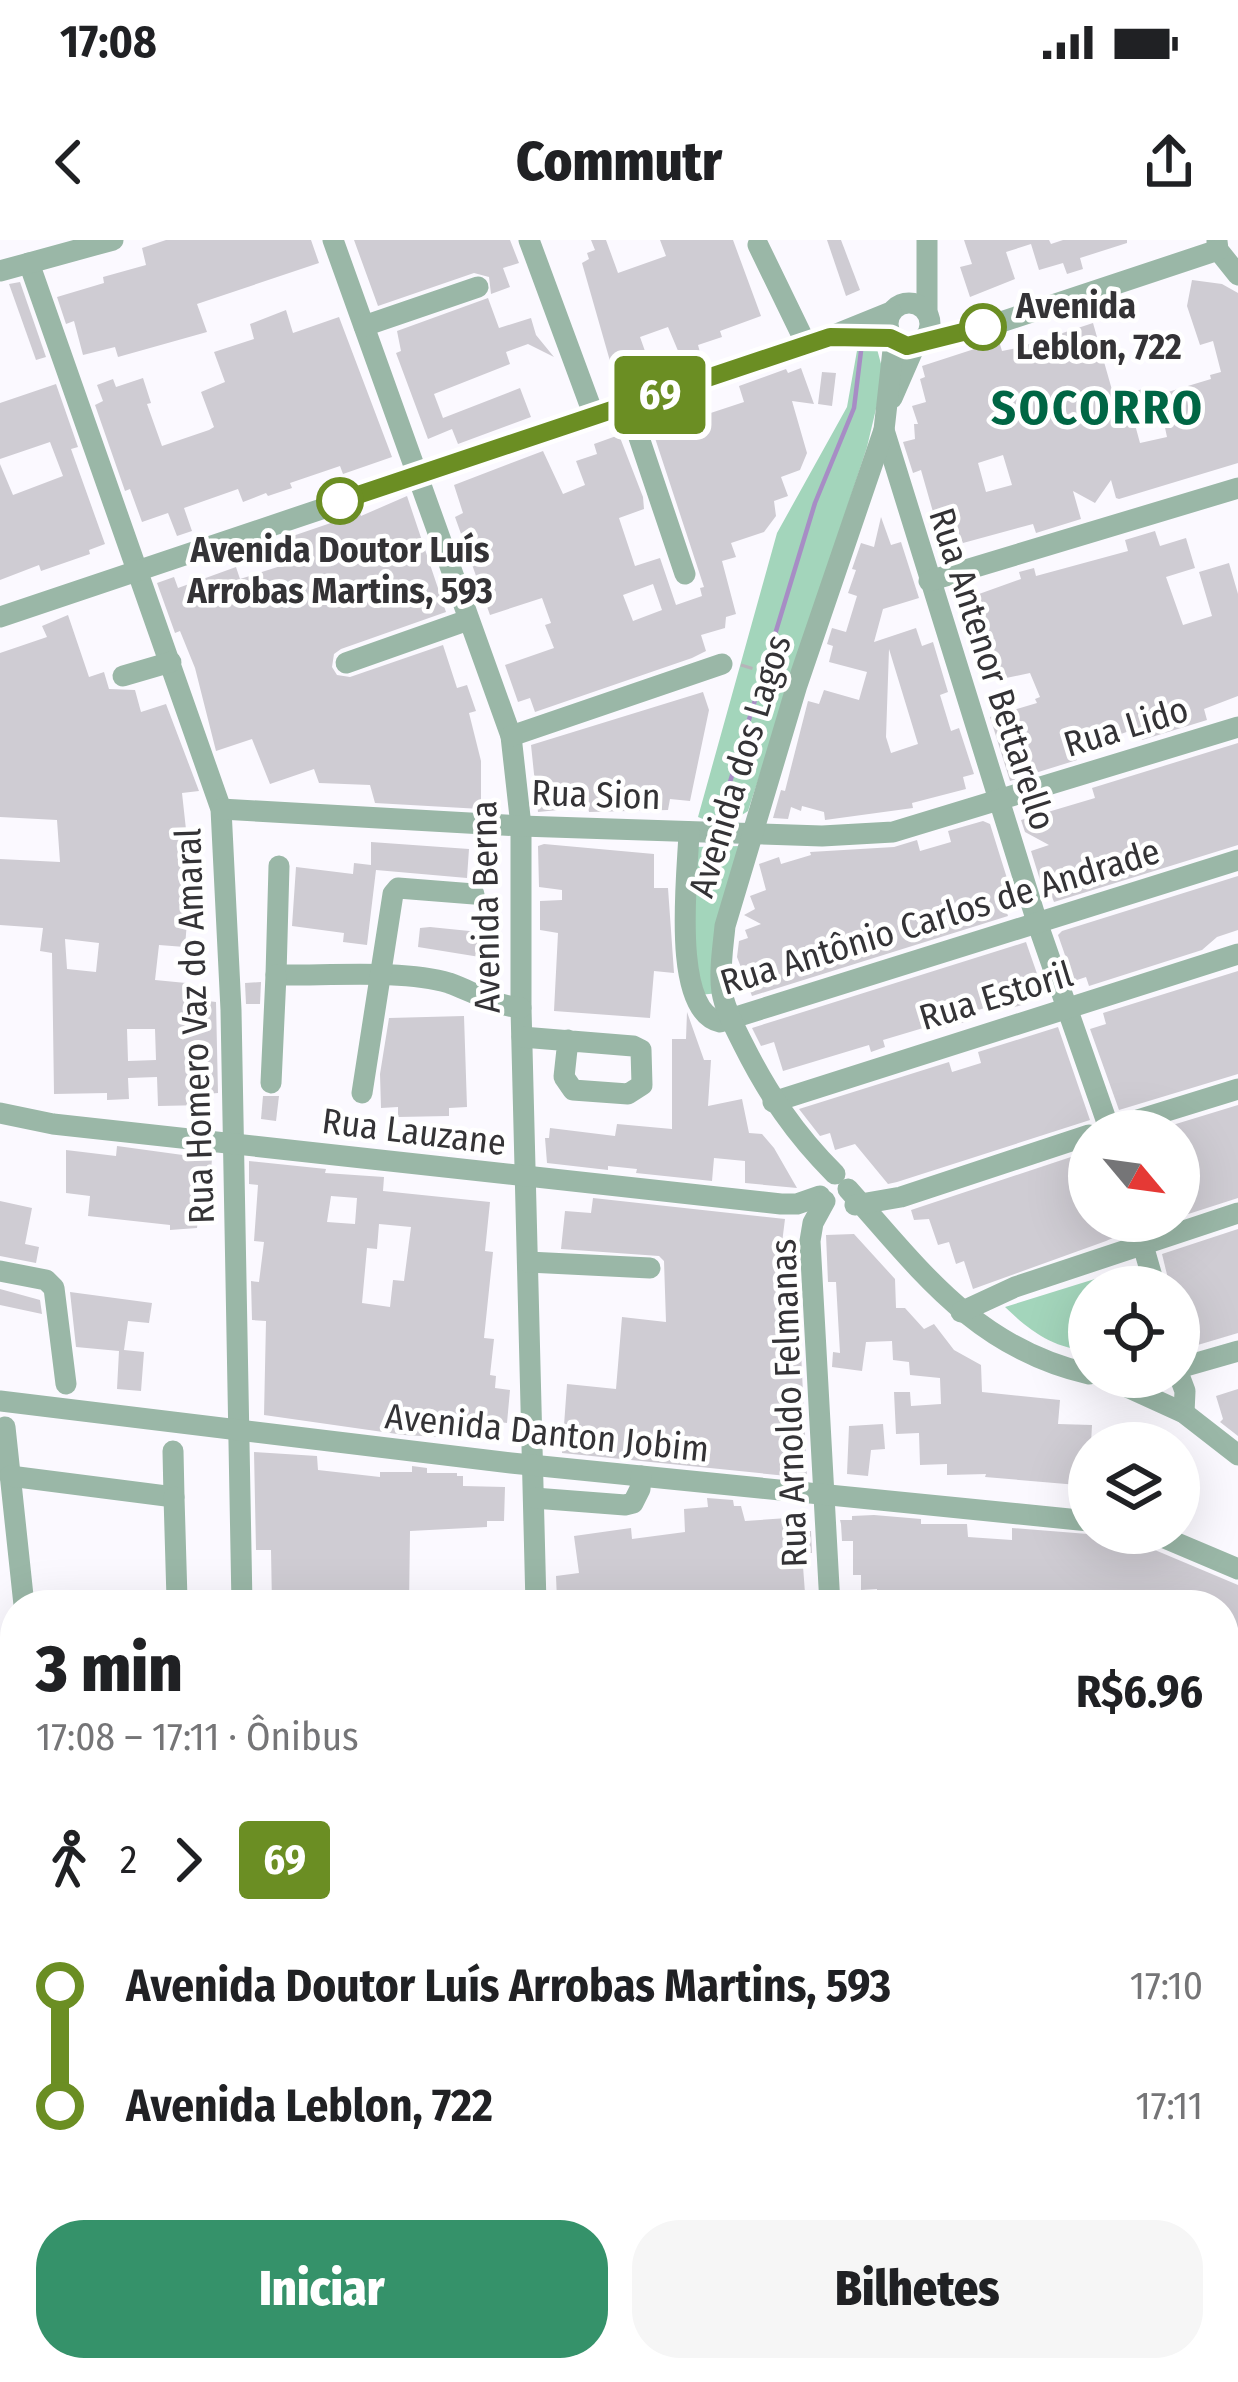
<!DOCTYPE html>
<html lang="pt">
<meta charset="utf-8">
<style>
body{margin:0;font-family:"Fira Sans Condensed",sans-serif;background:#f6f6f6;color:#202124;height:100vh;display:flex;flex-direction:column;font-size:45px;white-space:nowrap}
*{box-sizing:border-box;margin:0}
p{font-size:39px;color:#757577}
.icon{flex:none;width:66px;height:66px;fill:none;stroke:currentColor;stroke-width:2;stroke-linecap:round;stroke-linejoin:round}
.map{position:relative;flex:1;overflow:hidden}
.drawer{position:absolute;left:0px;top:1350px;width:1239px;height:792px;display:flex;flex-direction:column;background:#fff;border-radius:48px 48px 0 0;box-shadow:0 12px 48px #0002}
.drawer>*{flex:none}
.badge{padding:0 24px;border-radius:9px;font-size:42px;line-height:78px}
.needle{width:78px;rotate:119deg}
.buttons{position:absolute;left:1068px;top:870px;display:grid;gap:24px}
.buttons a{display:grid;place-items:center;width:132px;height:132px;border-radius:50%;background:#fff;box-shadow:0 12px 48px #0002;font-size:60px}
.map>.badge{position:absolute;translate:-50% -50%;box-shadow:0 0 0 6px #fff}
.legs{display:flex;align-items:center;gap:18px;height:132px;padding:0 36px;font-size:39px}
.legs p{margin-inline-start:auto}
.overview{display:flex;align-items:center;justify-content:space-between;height:204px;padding:0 36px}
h1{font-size:66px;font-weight:800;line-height:90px}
.action{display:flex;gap:24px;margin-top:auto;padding:24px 36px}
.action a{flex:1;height:138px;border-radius:48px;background:#35926a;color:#fff;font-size:48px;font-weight:800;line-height:138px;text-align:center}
.action a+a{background:#f6f6f6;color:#202124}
ul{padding:0 36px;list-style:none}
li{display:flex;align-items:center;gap:42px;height:120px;font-size:45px}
li i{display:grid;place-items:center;width:18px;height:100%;margin:0 15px;background:currentColor}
li i::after{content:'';width:30px;height:30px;margin:-15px;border:9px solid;border-radius:50%;background:#fff}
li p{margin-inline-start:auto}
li:first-child i{background:linear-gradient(#0000 50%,currentColor 0)}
li:last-child i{background:linear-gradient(currentColor 50%,#0000 0)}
.status{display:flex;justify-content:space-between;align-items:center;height:84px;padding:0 60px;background:#fff;direction:ltr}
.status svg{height:33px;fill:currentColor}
header{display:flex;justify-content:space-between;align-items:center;height:156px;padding:0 36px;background:#fff;font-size:54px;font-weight:800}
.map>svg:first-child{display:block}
.built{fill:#f6f0fe}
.green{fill:#a3d5bb}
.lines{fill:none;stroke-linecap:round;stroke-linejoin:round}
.stream{stroke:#a78dc5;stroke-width:4.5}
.building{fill:#cfccd3;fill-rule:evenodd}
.path{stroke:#b6b4b9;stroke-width:3;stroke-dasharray:12 6;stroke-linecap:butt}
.minor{stroke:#9ab7a7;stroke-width:21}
.major{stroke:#477e63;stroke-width:27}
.line-1-casing{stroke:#fff;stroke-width:27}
.line-1{stroke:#6b8e23;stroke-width:18}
.stop-1-dot{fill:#fff;stroke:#6b8e23;stroke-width:6}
.labels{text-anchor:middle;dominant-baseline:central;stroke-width:9;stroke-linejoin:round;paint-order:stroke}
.stop-label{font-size:36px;font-weight:bold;fill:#343336;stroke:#fff;text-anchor:start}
.street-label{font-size:36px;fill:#343336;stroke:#fff}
.district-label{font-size:48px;font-weight:bold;letter-spacing:3px;fill:#064;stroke:#fff}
</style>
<div class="status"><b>17:08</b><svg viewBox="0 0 49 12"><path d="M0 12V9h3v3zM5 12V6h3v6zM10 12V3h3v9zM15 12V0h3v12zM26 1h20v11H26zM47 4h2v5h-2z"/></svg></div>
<header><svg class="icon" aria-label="back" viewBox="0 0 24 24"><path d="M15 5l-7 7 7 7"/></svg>Commutr<svg class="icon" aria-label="share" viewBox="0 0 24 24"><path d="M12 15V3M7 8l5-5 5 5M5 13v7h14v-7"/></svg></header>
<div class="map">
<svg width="1238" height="2142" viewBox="0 0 1238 2142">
<rect width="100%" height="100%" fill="#fbf9ff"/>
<!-- built -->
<polygon class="built" points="1238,1950 1238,2142 1008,2142 1000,2127 1224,2127 1224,1960"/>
<!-- green -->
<g class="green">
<path d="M858,105L877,109L884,135L867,207L748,571C737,580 711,584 698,577L777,293L847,167Z"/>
<polygon points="742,606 719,753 699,755 693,693 695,607"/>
<path d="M1127,1029L1136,1047H1089V1111C1053,1108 1030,1091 1005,1067Z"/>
<polygon points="372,2127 470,2127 479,2142 354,2142"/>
</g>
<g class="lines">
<!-- stream -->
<polyline class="stream" points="723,565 815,263 854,168 861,111"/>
</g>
<!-- building -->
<g class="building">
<polygon points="166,0 311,0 319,23 197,64 207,92 118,117 115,107 83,115 74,81 66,84 57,57 104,43 103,37 146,25 142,8"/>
<polygon points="354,0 510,0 519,23 503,28 510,47 491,54 489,37 474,33 378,66"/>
<polygon points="591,0 606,0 618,33 666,16 660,0 733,0 761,76 720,91 722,97 698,105 702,120 684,125 668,87 640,97 651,128 614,135 582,23 589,19 587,13 595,10"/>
<polygon points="827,0 841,0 860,50 846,56"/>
<polygon points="964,0 1049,0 1051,4 1063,0 1127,0 1127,3 1080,18 1083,29 1067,34 1063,23 1039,30 1031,4 1006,12 1015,39 970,57 960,27 972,24"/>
<path d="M1192,40L1222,44L1238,53V223L1119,259L1116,258L1111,240L1095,263L1073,251L1081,279L1036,293L1033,284L963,303L947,268L933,272L921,230L913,233L903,202L915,199L914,184H918L912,166L926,162L920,139L925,137L922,126L999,101L1002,111L1017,108L1093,83L1114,157L1150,147L1154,163L1131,170L1140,203L1167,197L1158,155L1211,139L1210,135L1221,132L1213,101L1200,105L1187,66ZM1003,215L1012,245L986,252L978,223Z"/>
<polygon points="20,42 46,117 36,120 9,44"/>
<polygon points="488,58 499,88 531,78 536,95 554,117 528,104 506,112 510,124 434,154 443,178 520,148 531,177 458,204 452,189 428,199 396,113 401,111 397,91"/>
<polygon points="286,70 293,93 339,77 392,217 343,234 340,226 290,243 292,248 268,256 266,253 243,262 238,249 184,268 192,291 177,296 168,273 142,282 130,249 125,251 95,165 103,161 97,145 113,139 116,147 143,138 151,163 147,164 162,206 209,190 214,187 201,152 225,142 214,112 254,99 250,84"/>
<path d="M801,128L814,164L792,161L807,213L800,230L781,237L788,256L774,261L776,276L764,292L731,303L736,317L722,321L736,374L726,377L725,388L701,395L706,411L692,418L535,472L530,458L518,462L505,425L554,408L545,385L551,383L542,358L490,375L455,277L463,273L454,245L543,211L563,254L585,245L576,221L597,214L594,204L619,195L643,257L644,269L619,278L635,326L660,318L676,365L702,356L700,348L704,347L653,192L744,162L739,146L786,129L788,133ZM653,344L662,370L633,381L623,355Z"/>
<polygon points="822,132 836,133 832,166 818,164"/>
<polygon points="56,144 78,207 71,209 105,304 89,310 90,314 41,331 39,325 0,340 0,224 13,255 63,236 50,202 0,219 0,163"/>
<polygon points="407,256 446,372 341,409 334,414 332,427 337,435 350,437 443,405 457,448 467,445 476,471 469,473 481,521 481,569 375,563 370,545 319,543 314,529 270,544 252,499 216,511 195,428 180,391 175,393 157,343 174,337 178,348 236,327 240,339 290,323 281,300 360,273 361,276"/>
<path d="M881,277L891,305L901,302L919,358L883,369L874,402L916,388L922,406L933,402L948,452L940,455L951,491L959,488L974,534L963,537L966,549L912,563L913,568L825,580L824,572L802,566L801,571L791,567L788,579L773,578L781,550L785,551L808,461L819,464L824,450L859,460L867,432L829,422L833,406L827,404L832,388L846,392L857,356L848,353L856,330L852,329L861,303L874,307ZM889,409L918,504L891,513L886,497Z"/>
<polygon points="1155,291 1160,306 1186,298 1195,328 1166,337 1183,385 1212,376 1199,332 1229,323 1238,354 1238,456 1204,469 1207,480 1142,500 1139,490 1132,490 1074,511 1077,520 1010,541 990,477 1037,463 1035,459 1040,457 1030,433 992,441 989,432 985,434 965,377 984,370 979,354 1021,339 1019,332 1034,328 1036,336 1128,311 1125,300"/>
<path d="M68,375L89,437L104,432L109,449L135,450L141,472L166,464L199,551L182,553L189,617H192L185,707L159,705L155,740L186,743L184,758L216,762L218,853L206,854V865L158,866L157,837L128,838L129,859L107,860V853L54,854L52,713L40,711L43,688L0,685V619L60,622L57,580L0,577V413L47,397L42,386ZM65,699L99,703L96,732L67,729ZM127,789H155L156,820L128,821Z"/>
<polygon points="703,452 709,470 690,561 670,559 668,570 589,572 588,567 538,572 531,505"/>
<polygon points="1238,503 1238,605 1054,662 1051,654 1045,656 1031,611 1049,605 1025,592 1021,580 1095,558 1092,548"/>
<polygon points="983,581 990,584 1016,667 1006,670 1008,676 752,756 737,717 739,701 748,698 745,690 761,684 744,675 755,669 750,656 766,650 759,624 779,617 781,624 811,615 810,612 894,607 917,600 920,611 951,602 948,591"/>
<polygon points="371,602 469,609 467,638 376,630 367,705 343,702 344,693 292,686 296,627 353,634 354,623 371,625"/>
<polygon points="544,604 654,614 654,648 668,648 674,733 654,731 650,778 554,771 558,693 540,690 540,661 562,660 562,650 539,647 538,606"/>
<polygon points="1238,636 1238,690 1217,697 1202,710 1089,746 1086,737 1074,741 1058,695 1062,691"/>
<polygon points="497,664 498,687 482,686 483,665"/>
<polygon points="430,687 489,693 486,718 418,707 420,688"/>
<polygon points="1026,702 1042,748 1027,756 1028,763 1005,770 1003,762 969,773 971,780 942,789 940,783 883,800 885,807 871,812 869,805 783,831 774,802 761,806 752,788"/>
<polygon points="1238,731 1238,834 1119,870 1090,789 1106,784 1103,773"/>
<polygon points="261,742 260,764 246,764 245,743"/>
<polygon points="687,772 704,820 711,820 708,866 742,859 749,893 762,894 774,908 797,948 745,943 745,921 714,918 712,941 636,933 637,929 608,926 608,930 547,923 545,898 549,898 550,888 615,896 617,884 672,889 672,799 686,799"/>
<polygon points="464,776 467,867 449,868 449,876 398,877 398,867 381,868 380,834 389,778"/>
<polygon points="1058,787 1090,880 897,942 888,944 855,904 835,910 830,893 820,896 799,869 949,822 952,832 981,823 978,812"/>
<polygon points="263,856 279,856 276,881 261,879"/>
<polygon points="1238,865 1238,958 1179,977 1179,958 1184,956 1179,939 1179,891 1153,891"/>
<polygon points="117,906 212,919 210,942 203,941 197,988 170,990 170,985 88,976 90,956 66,953 66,910 116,916"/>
<polygon points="1089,911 1089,981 1121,981 1124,993 1106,1001 973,1049 964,1021 956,1024 949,1002 938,1005 929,979 914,980 911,970"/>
<path d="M249,921L326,929L325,933L384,937L383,951L490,962L485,1011L493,1012L484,1098L494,1099L490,1135L496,1136L495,1148L510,1150L507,1183L491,1181L490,1200L404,1195L264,1175L266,1081L252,1080L251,1041L259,1042L264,1002L254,1001L258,945L249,944ZM331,956L357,958L355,984L327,982ZM379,984L411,987L404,1041L393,1040L390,1067L362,1063L367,1008L377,1009Z"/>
<polygon points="593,958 785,979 775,1059 789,1060 788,1110 801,1111 807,1238 562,1213 567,1144 616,1149 622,1077 666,1082 664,1021 659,1016 561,1009 565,971 591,973"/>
<polygon points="0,961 32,968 25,1004 39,1007 36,1023 0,1016"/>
<polygon points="1238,989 1238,1093 1191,1107 1188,1096 1182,1098 1179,1089 1179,1047 1170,1047 1162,1014"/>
<polygon points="854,994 895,1039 896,1068 905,1068 924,1089 934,1084 954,1110 981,1125 982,1152 1060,1160 1058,1184 1092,1185 1089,1241 1078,1241 1078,1245 985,1237 986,1234 947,1235 947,1224 920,1225 919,1193 896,1194 894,1152 910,1152 911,1166 941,1164 940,1138 910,1135 909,1122 893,1120 892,1101 866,1102 862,1131 832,1127 833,1112 840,1113 838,1078 836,1042 828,1042 826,995"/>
<polygon points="0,1049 40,1060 42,1074 0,1065"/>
<polygon points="70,1052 152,1063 149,1083 128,1081 124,1110 144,1112 141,1151 117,1149 119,1111 76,1107"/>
<polygon points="1238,1149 1238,1196 1220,1182 1223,1179 1216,1156"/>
<polygon points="883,1184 885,1209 871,1210 868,1236 847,1234 849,1186"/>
<polygon points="254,1212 317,1216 318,1230 380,1237 380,1232 412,1232 412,1226 427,1228 427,1233 457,1233 457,1236 463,1236 463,1246 505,1247 504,1281 487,1281 487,1287 410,1291 409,1365 272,1365 271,1310 256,1310"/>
<polygon points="707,1258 733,1260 734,1266 741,1266 745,1281 802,1277 803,1291 811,1291 812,1313 802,1313 805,1353 748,1360 748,1365 592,1365 591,1355 557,1360 556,1336 579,1333 574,1296 631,1288 632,1299 685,1292 684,1269 708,1267"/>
<polygon points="874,1275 921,1279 921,1284 967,1284 968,1297 1012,1300 1012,1288 1113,1296 1143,1305 1238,1345 1238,1413 1224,1414 1224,1365 971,1365 970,1353 877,1356 877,1349 861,1350 861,1335 853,1335 853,1301 842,1301 841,1284 840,1280 852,1280 852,1276"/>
<polygon points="15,1435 15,1463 0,1465 0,1437"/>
<polygon points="1238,1511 1238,1541 1224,1550 1224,1522"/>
<polygon points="1238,1580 1238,1646 1224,1630 1224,1593"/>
<polygon points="15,1742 15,1773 0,1773 0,1743"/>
<polygon points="5,1839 15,1839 15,1979 0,1982 0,1840"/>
<polygon points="15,2048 15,2127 253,2129 213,2142 0,2142 0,2052"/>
<polygon points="501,2127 535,2127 519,2137 523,2142 507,2142"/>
<polygon points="555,2127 664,2127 646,2142 564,2142"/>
<polygon points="712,2127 873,2127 853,2142 721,2142"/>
</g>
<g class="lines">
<!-- path -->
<polyline class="path" points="741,425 770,434 783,431"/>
<!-- minor -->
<g class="minor">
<polyline points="333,0 511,496 521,586 521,768 536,1365"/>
<polyline points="529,0 594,176"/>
<polyline points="927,0 927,71"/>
<polyline points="1217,1 1218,10 1238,35"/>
<polyline points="758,5 807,106"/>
<polyline points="29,23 221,569 231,770 242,1365"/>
<polyline points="0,31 113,0"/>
<circle cx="909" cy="84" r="21"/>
<polyline points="364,86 478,47"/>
<polyline points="922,101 965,94 1218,10"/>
<polyline points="892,158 916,103"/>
<polyline points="628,165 685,334"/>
<polyline points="884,190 1037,682 1110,891"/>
<polyline points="929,341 1238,248"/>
<polyline points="0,377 807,106 891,72"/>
<polyline points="346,423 468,380"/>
<polyline points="123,436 171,422"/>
<polyline points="511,496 722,424"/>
<polyline points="221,569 521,586 822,596 893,592 1238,487"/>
<path d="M689,592C688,631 670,771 720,782L1238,620"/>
<path d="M279,626L276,735C324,736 404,729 449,743C474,752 493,765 521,768"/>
<path d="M522,797C559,800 596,803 633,806L641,810L642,845L628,854L573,850L564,837L568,800"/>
<polyline points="271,843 276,735"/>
<polyline points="362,853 393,654 398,648 474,654"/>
<polyline points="773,862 1238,714"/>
<polyline points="0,873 53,884 781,964 797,964 820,956"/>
<polyline points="1102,891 1238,849"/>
<path d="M835,934C795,894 768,854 743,804C735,788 725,770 722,752C719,731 723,707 725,686L797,445L884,190L894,101"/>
<path d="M848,949C921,1031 976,1108 1089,1134"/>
<polyline points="825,961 813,983 810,1001 830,1365"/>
<polyline points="855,965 901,957 1089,895"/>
<polyline points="1136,981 1155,1047"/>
<polyline points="528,1022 650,1028"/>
<polyline points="0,1031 46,1040 54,1048 66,1144"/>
<polyline points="961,1072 1015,1047 1238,973"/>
<polyline points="1179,1128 1238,1111"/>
<polyline points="1179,1135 1185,1151 1184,1173"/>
<polyline points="1105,1137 1184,1173 1238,1215"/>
<polyline points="0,1161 511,1223 1089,1281"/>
<polyline points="5,1187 24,1365"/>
<polyline points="10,1236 174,1257 173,1211"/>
<polyline points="174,1257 177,1359"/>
<polyline points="534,1258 625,1265 633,1263 640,1249 641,1236"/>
<polyline points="1153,1293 1238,1329"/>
<polyline points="0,1654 15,1537"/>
<polyline points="7,1786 5,1811 10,1825"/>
<polyline points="1224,1864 1238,1852"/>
<polyline points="1224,2006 1238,2075"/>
<polyline points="0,2008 15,2005"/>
<polyline points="484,2127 492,2142"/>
<polyline points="259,2142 285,2136 333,2134 336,2142"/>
<polyline points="669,2142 687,2127"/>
<polyline points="885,2142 904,2127"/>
</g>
<!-- major -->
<g class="major">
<polyline points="1224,1454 1238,1452"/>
<polyline points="0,1518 15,1520"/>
</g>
</g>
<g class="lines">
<!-- line-1 casing -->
<g class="line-1-casing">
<polyline id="line-1" points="340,261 830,97 890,98 907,106 983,87"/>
</g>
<!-- line-1 -->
<use href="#line-1" class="line-1"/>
</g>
<!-- markers -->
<g class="stop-1-dot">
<circle cx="983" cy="87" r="21"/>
<circle cx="340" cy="261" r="21"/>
</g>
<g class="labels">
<!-- stop labels -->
<g class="stop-label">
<text x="1016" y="66">Avenida<tspan x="1016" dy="41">Leblon, 722</tspan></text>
<text x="340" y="310" text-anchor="middle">Avenida Doutor Luís<tspan x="340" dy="41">Arrobas Martins, 593</tspan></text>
</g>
<!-- street labels -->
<g class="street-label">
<text transform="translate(992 429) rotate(72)">Rua Antenor Bettarello</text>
<text transform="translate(1126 487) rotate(-17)">Rua Lido</text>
<text transform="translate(740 526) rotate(-73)">Avenida dos Lagos</text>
<text transform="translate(596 555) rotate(2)">Rua Sion</text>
<text transform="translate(486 667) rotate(-91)">Avenida Berna</text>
<text transform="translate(940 677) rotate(-17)">Rua Antônio Carlos de Andrade</text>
<text transform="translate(996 756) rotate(-17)">Rua Estoril</text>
<text transform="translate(195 786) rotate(-92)">Rua Homero Vaz do Amaral</text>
<text transform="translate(414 892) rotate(7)">Rua Lauzane</text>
<text transform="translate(789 1163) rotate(-92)">Rua Arnoldo Felmanas</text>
<text transform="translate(547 1193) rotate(6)">Avenida Danton Jobim</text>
</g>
<!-- district labels -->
<g class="district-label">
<text x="1098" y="168">SOCORRO</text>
</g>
</g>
</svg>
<div class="buttons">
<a><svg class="needle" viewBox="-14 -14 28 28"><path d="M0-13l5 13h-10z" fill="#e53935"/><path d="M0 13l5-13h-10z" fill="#757577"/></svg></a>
<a><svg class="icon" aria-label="locate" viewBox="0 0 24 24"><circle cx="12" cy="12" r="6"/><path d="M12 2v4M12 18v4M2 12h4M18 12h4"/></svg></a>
<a><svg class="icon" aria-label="layers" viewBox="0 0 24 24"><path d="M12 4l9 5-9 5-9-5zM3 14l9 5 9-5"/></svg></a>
</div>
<b class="badge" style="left:660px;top:155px;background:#6b8e23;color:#fff">69</b>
<section class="drawer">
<div class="overview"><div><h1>3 min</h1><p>17:08 – 17:11 · Ônibus</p></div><b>R$6.96</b></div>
<div class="legs"><svg class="icon" aria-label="walk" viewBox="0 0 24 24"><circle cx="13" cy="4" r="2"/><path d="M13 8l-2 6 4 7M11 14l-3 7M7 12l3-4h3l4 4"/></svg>2<svg class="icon" aria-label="forward" viewBox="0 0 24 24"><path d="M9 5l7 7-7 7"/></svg><b class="badge" style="background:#6b8e23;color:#fff">69</b></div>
<ul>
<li><i style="color:#6b8e23"></i><b>Avenida Doutor Luís Arrobas Martins, 593</b><p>17:10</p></li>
<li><i style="color:#6b8e23"></i><b>Avenida Leblon, 722</b><p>17:11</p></li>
</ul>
<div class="action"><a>Iniciar</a><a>Bilhetes</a></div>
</section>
</div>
